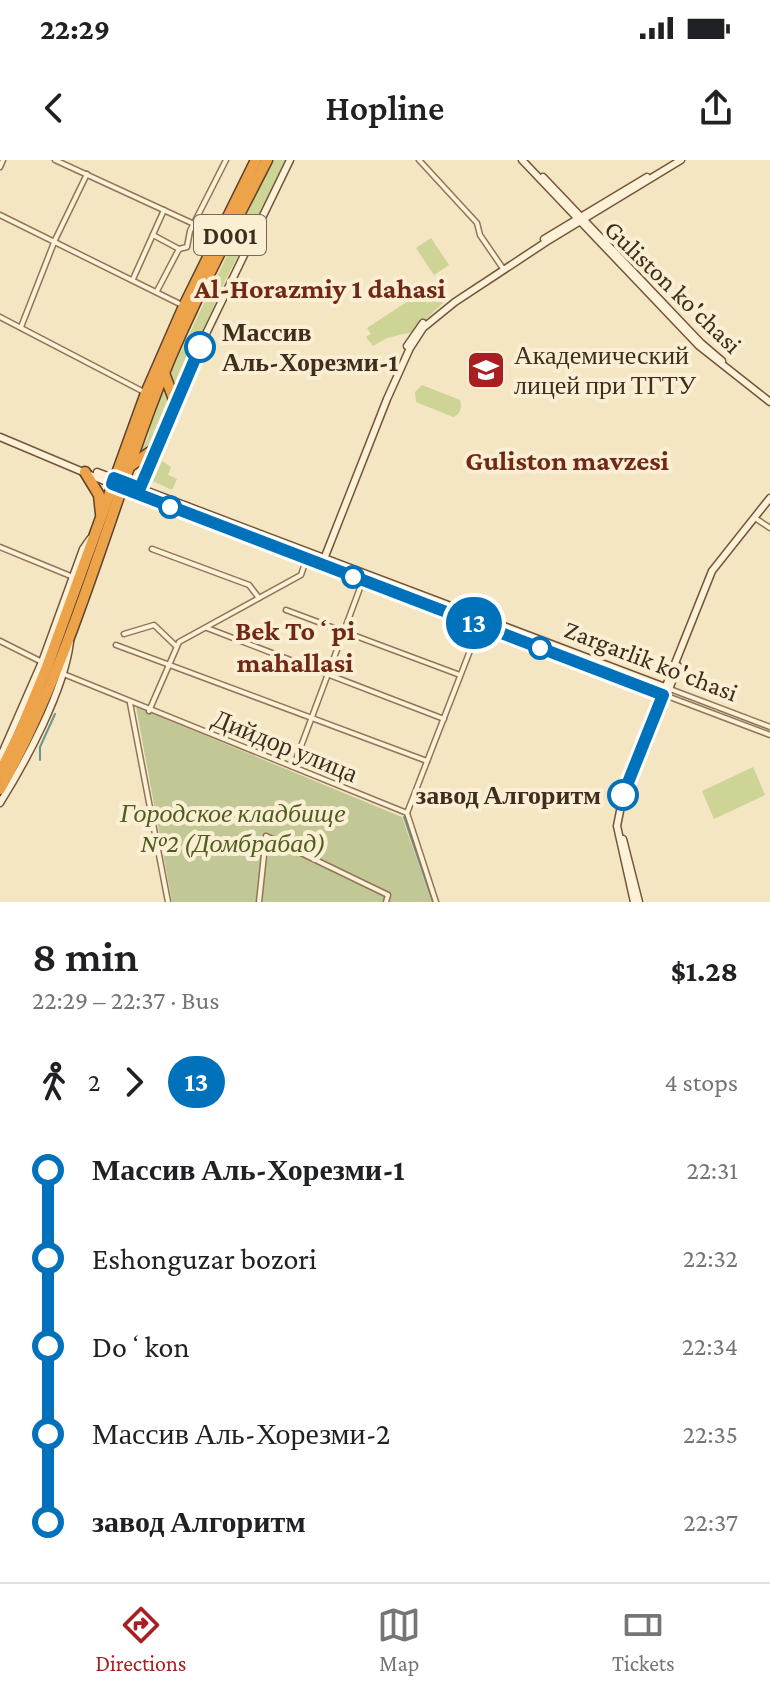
<!DOCTYPE html>
<meta charset="utf-8">
<style>
body{margin:0;font-family:"Crimson Pro",serif;background:#f6f6f6;color:#202124;height:100vh;display:flex;flex-direction:column;font-size:30px;white-space:nowrap}
*{box-sizing:border-box;margin:0}
p{font-size:26px;color:#757577}
.icon{flex:none;width:44px;height:44px;fill:none;stroke:currentColor;stroke-width:2;stroke-linecap:round;stroke-linejoin:round}
.map{position:relative;height:742px;overflow:hidden}
.sheet{display:flex;flex-direction:column;background:#fff;flex:1}
.sheet>*{flex:none}
.badge{padding:0 16px;border-radius:26px;font-size:28px;line-height:52px}
.map>.badge{position:absolute;translate:-50% -50%;box-shadow:0 0 0 4px #fff}
.legs{display:flex;align-items:center;gap:12px;height:88px;padding:0 32px;font-size:26px}
.legs p{margin-inline-start:auto}
.summary{display:flex;align-items:center;justify-content:space-between;height:136px;padding:0 32px}
h1{font-size:44px;font-weight:600;line-height:60px}
ul{padding:0 32px;list-style:none}
li{display:flex;align-items:center;gap:28px;height:88px;font-size:30px}
li i{display:grid;place-items:center;width:12px;height:100%;margin:0 10px;background:currentColor}
li i::after{content:'';width:20px;height:20px;margin:-10px;border:6px solid;border-radius:50%;background:#fff}
li p{margin-inline-start:auto}
li:first-child i{background:linear-gradient(#0000 50%,currentColor 0)}
li:last-child i{background:linear-gradient(currentColor 50%,#0000 0)}
.status{display:flex;justify-content:space-between;align-items:center;height:56px;padding:0 40px;background:#fff;direction:ltr}
.status svg{height:22px;fill:currentColor}
header{display:flex;justify-content:space-between;align-items:center;height:104px;padding:0 32px;background:#fff;font-size:36px;font-weight:600}
.menu{display:flex;justify-content:space-around;align-items:center;height:112px;border-top:2px solid #e0e0e0;background:#fff;font-size:22px;color:#757577}
.menu a{display:grid;justify-items:center;gap:4px}
.menu .current{color:#a81e21}
.map>svg:first-child{display:block}
.green{fill:#cdd495}
.cemetery{fill:#c2c895}
.lines{fill:none;stroke-linecap:round;stroke-linejoin:round}
.stream{stroke:#6a968b;stroke-width:2}
.street-casing{stroke:#917557;stroke-width:7}
.secondary-casing{stroke:#73563a;stroke-width:9}
.highway-casing{stroke:#5e422b;stroke-width:13}
.street{stroke:#fdf1d7;stroke-width:4}
.secondary{stroke:#fdf1d7;stroke-width:6}
.highway{stroke:#eda349;stroke-width:10}
.line-1-casing{stroke:#fff;stroke-width:18}
.line-1{stroke:#0072bc;stroke-width:12}
.stop-1-dot{fill:#fff;stroke:#0072bc;stroke-width:4}
.labels{text-anchor:middle;dominant-baseline:central;stroke-width:8;stroke-linejoin:round;paint-order:stroke}
.shield{fill:#faeed3;stroke:#776754;stroke-width:2}
.shield-label{font-size:24px;font-weight:bold;fill:#3f2d1d}
.street-label{font-size:26px;fill:#3f2d1d;stroke:#faeed3}
.stop-label{font-size:26px;font-weight:bold;fill:#3f2d1d;stroke:#faeed3;text-anchor:start}
.poi-label{font-size:26px;fill:#3f2d1d;stroke:#faeed3;text-anchor:start}
.park-label{font-size:26px;font-style:italic;fill:#4f5e20;stroke:#faeed3}
.neighbourhood-label{font-size:28px;font-weight:bold;fill:#712816;stroke:#faeed3}
</style>
<div class="status"><b>22:29</b><svg viewBox="0 0 49 12"><path d="M0 12V9h3v3zM5 12V6h3v6zM10 12V3h3v9zM15 12V0h3v12zM26 1h20v11H26zM47 4h2v5h-2z"/></svg></div>
<header><svg class="icon" aria-label="back" viewBox="0 0 24 24"><path d="M15 5l-7 7 7 7"/></svg>Hopline<svg class="icon" aria-label="share" viewBox="0 0 24 24"><path d="M12 15V3M7 8l5-5 5 5M5 13v7h14v-7"/></svg></header>
<div class="map">
<svg width="770" height="742" viewBox="0 0 770 742">
<rect width="100%" height="100%" fill="#f4e5c3"/>
<!-- green -->
<g class="green">
<polygon points="273,0 287,0 225,121 175,232 168,218"/>
<polygon points="431,78 449,105 434,115 416,88"/>
<polygon points="419,134 427,143 437,135 443,143 412,172 387,178 373,186 366,177 371,174 367,168"/>
<path d="M165,225L171,239L148,292L137,298C141,287 152,278 149,265Z"/>
<path d="M422,225L460,240C462,247 461,254 453,257L416,242L415,232Z"/>
<polygon points="162,301 171,307 168,315 177,319 172,330 153,321"/>
<polygon points="753,607 765,635 714,659 702,631"/>
</g>
<!-- cemetery -->
<polygon class="cemetery" points="136,547 402,657 432,742 172,742"/>
<g class="lines">
<!-- stream -->
<g class="stream">
<polyline points="40,600 40,587 55,554"/>
<polyline points="404,657 433,742"/>
</g>
<!-- street casing -->
<g class="street-casing">
<g id="street">
<polyline points="55,0 194,64"/>
<polyline points="419,0 477,63 480,75 504,110"/>
<polyline points="0,7 3,0"/>
<polyline points="0,55 184,146"/>
<polyline points="153,75 179,89"/>
<polyline points="133,119 164,50"/>
<polyline points="157,131 179,89 187,87 190,71 226,0"/>
<polyline points="0,157 144,232"/>
<polyline points="21,167 55,80 87,14"/>
<polyline points="755,358 770,368"/>
<polyline points="0,387 73,417"/>
<polyline points="152,389 249,425 259,438"/>
<polyline points="286,450 460,515"/>
<polyline points="207,468 444,559"/>
<polyline points="124,474 154,465 176,486"/>
<polyline points="0,481 42,502"/>
<polyline points="116,485 427,601"/>
<polyline points="61,513 407,653"/>
<polyline points="670,529 770,567"/>
<polyline points="667,536 770,575"/>
<polyline points="130,543 168,742"/>
<polyline points="149,551 179,482 301,415 307,397"/>
<polyline points="297,597 363,420"/>
<polyline points="407,653 480,465"/>
<polyline points="407,653 436,742"/>
<polyline points="259,742 266,676 388,735 386,742"/>
</g>
</g>
<!-- secondary casing -->
<g class="secondary-casing">
<g id="secondary">
<polyline points="522,0 699,186 770,242"/>
<polyline points="543,17 701,183 722,201"/>
<polyline points="544,79 647,17"/>
<polyline points="407,186 423,163"/>
<polyline points="0,277 121,328 667,536"/>
<polyline points="97,312 670,529"/>
<polyline points="140,328 186,215 290,0"/>
<polyline points="324,399 387,239 410,188 423,168 455,142 546,82 681,0"/>
<polyline points="646,589 678,506"/>
<polyline points="0,598 42,502 83,389 90,379"/>
<path d="M0,643C26,601 64,531 70,482"/>
<polyline points="623,679 639,742"/>
<polyline points="634,742 617,666 624,631 712,411 770,338"/>
</g>
</g>
<!-- highway casing -->
<g class="highway-casing">
<g id="highway">
<polyline points="164,213 175,242"/>
<polyline points="130,306 155,289"/>
<polyline points="85,312 99,335 101,354"/>
<polyline points="0,613 21,570 47,507 146,233 184,146 256,0"/>
<path d="M0,629C67,510 103,374 151,246C182,162 226,81 267,0"/>
</g>
</g>
<!-- street -->
<use href="#street" class="street"/>
<!-- secondary -->
<use href="#secondary" class="secondary"/>
<!-- highway -->
<use href="#highway" class="highway"/>
</g>
<g class="lines">
<!-- line-1 casing -->
<g class="line-1-casing">
<polyline id="line-1" points="200,187 140,328 114,318 112,324 663,535 623,635"/>
</g>
<!-- line-1 -->
<use href="#line-1" class="line-1"/>
</g>
<!-- icons -->
<defs>
<g id="university-square" transform="scale(2)"><rect x="-9" y="-9" width="18" height="18" rx="4" fill="#a81e21" stroke="#faeed3"/><path d="M0-5L7-2L0 1L-7-2ZM-4 1L0 2.5L4 1V4Q0 6-4 4Z" fill="#fff"/></g>
</defs>
<g fill-rule="evenodd">
<use href="#university-square" x="486" y="210"/>
</g>
<!-- markers -->
<g class="stop-1-dot">
<circle cx="200" cy="187" r="14"/>
<circle cx="170" cy="347" r="10"/>
<circle cx="353" cy="417" r="10"/>
<circle cx="540" cy="488" r="10"/>
<circle cx="623" cy="635" r="14"/>
</g>
<g class="labels">
<!-- shield labels -->
<rect class="shield" x="194" y="55" width="72" height="40" rx="6"/>
<g class="shield-label">
<text x="230" y="75">D001</text>
</g>
<!-- street labels -->
<g class="street-label">
<text transform="translate(673 127) rotate(44)">Guliston ko'chasi</text>
<text transform="translate(651 501) rotate(21)">Zargarlik ko'chasi</text>
<text transform="translate(285 586) rotate(22)">Дийдор улица</text>
</g>
<!-- stop labels -->
<g class="stop-label">
<text x="222" y="172">Массив<tspan x="222" dy="30">Аль-Хорезми-1</tspan></text>
<text x="601" y="635" text-anchor="end">завод Алгоритм</text>
</g>
<!-- poi labels -->
<g class="poi-label">
<text x="514" y="195">Академический<tspan x="514" dy="30">лицей при ТГТУ</tspan></text>
</g>
<!-- park labels -->
<g class="park-label">
<text x="233" y="653">Городское кладбище<tspan x="233" dy="30">№2 (Домбрабад)</tspan></text>
</g>
<!-- neighbourhood labels -->
<g class="neighbourhood-label">
<text x="320" y="128">Al-Horazmiy 1 dahasi</text>
<text x="567" y="300">Guliston mavzesi</text>
<text x="295" y="470">Bek Toʻpi<tspan x="295" dy="32">mahallasi</tspan></text>
</g>
</g>
</svg>
<b class="badge" style="left:474px;top:463px;background:#0072bc;color:#fff">13</b>
</div>
<section class="sheet">
<div class="summary"><div><h1>8 min</h1><p>22:29 – 22:37 · Bus</p></div><b>$1.28</b></div>
<div class="legs"><svg class="icon" aria-label="walk" viewBox="0 0 24 24"><circle cx="13" cy="4" r="2"/><path d="M13 8l-2 6 4 7M11 14l-3 7M7 12l3-4h3l4 4"/></svg>2<svg class="icon" aria-label="forward" viewBox="0 0 24 24"><path d="M9 5l7 7-7 7"/></svg><b class="badge" style="background:#0072bc;color:#fff">13</b><p>4 stops</p></div>
<ul>
<li><i style="color:#0072bc"></i><b>Массив Аль-Хорезми-1</b><p>22:31</p></li>
<li><i style="color:#0072bc"></i><span>Eshonguzar bozori</span><p>22:32</p></li>
<li><i style="color:#0072bc"></i><span>Doʻkon</span><p>22:34</p></li>
<li><i style="color:#0072bc"></i><span>Массив Аль-Хорезми-2</span><p>22:35</p></li>
<li><i style="color:#0072bc"></i><b>завод Алгоритм</b><p>22:37</p></li>
</ul>
</section>
<nav class="menu">
<a class="current"><svg class="icon" aria-label="directions" viewBox="0 0 24 24"><path d="M12 3l9 9-9 9-9-9zM9 14v-3h6M13 9l2 2-2 2"/></svg>Directions</a>
<a><svg class="icon" aria-label="map" viewBox="0 0 24 24"><path d="M3 6l6-2 6 2 6-2v14l-6 2-6-2-6 2zM9 4v14M15 6v14"/></svg>Map</a>
<a><svg class="icon" aria-label="tickets" viewBox="0 0 24 24"><path d="M3 7h18v10H3zM15 7v10"/></svg>Tickets</a>
</nav>
